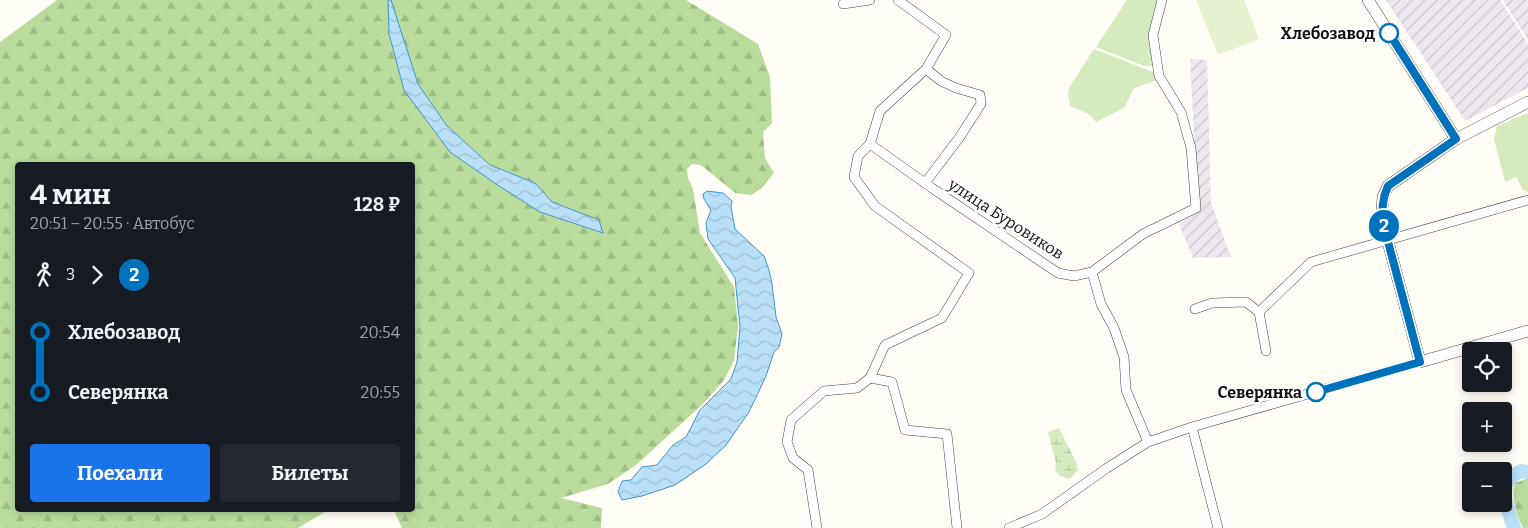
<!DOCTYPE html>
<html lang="ru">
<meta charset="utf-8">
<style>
body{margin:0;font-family:Bitter,serif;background:#242831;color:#f1f3f6;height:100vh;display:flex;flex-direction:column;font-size:19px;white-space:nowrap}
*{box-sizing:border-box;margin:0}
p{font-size:16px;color:#9ea1a6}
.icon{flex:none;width:28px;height:28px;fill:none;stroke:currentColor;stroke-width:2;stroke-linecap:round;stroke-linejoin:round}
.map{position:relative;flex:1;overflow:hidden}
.side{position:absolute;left:15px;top:162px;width:400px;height:350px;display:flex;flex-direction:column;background:#171b24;border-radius:5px;box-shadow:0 2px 8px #0003}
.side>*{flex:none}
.badge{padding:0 10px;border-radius:16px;font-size:18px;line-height:32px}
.buttons{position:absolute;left:1462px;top:342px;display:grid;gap:10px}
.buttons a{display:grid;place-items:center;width:50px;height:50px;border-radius:5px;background:#171b24;box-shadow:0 2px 8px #0003;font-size:25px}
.map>.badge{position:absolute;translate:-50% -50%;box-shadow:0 0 0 2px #fff}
.legs{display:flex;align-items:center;gap:8px;height:55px;padding:0 15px;font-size:16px}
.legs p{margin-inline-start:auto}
.headline{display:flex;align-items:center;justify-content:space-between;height:85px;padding:0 15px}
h1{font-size:28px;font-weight:700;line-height:38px}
.button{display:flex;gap:10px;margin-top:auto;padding:10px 15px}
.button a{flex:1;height:58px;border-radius:5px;background:#1a73e8;color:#fff;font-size:20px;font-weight:700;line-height:58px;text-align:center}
.button a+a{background:#242831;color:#f1f3f6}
ul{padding:0 15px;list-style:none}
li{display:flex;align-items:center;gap:18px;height:60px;font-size:19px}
li i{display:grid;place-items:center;width:8px;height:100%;margin:0 6px;background:currentColor}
li i::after{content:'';width:12px;height:12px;margin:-6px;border:4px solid;border-radius:50%;background:#171b24}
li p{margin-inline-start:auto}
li:first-child i{background:linear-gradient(#0000 50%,currentColor 0)}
li:last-child i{background:linear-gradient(currentColor 50%,#0000 0)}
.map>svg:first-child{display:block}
.industrial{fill:url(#industrial-furrows)}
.grass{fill:#d5ebbd}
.forest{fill:url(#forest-firs)}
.wetland{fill:url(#wetland-marsh)}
.pitch{fill:#e6f2cf}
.water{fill:url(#water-waves);stroke:#3f96cf}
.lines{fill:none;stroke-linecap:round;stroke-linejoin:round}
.river{stroke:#b9e0f7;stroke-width:14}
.minor-casing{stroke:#444;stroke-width:10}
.tertiary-casing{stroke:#444;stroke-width:12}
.minor{stroke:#fff;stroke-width:9}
.tertiary{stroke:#fff;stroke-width:11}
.line-1-casing{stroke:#fff;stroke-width:11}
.line-1{stroke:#0072bc;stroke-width:8}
.stop-1-dot{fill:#fff;stroke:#0072bc;stroke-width:2.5}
.labels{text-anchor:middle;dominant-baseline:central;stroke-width:5;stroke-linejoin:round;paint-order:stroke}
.stop-label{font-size:16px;font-weight:bold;fill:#111;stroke:#fff;text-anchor:end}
.street-label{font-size:16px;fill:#111;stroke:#fff}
</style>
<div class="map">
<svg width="1528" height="528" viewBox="0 0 1528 528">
<defs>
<pattern id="industrial-furrows" width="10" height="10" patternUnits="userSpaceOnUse" patternTransform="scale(1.25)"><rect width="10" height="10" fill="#eee6ef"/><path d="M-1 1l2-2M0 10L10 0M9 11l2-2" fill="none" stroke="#cbc4cc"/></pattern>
<pattern id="forest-firs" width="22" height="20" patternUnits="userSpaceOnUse" patternTransform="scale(1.25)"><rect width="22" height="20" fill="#b9dc9c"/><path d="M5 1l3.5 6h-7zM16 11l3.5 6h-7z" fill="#9ebc85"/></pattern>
<pattern id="wetland-marsh" width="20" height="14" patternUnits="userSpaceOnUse" patternTransform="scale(1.25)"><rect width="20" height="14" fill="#d5ebbd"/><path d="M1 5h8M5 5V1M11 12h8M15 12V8" fill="none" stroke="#b6c8a1"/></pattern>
<pattern id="water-waves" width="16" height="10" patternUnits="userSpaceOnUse" patternTransform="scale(1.25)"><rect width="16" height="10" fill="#b9e0f7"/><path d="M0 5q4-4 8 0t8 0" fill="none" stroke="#9ebfd3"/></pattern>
</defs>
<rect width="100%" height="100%" fill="#fffdf5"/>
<!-- industrial -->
<g class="industrial">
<polygon points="1386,0 1500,0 1528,44 1528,88 1465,121"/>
<polygon points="1503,0 1528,0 1528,40"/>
<polygon points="1190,59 1207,60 1211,203 1231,257 1193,258 1179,224 1198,212"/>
</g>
<!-- grass -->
<g class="grass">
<path d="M1127,0H1158C1150,21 1148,45 1154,66H1144L1096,47Z"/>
<polygon points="1094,49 1153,72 1158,80 1134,88 1124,108 1096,122 1089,114 1070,106 1068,94 1069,88"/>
<polygon points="1528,113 1528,192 1523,190 1516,177 1505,182 1494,139 1497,126"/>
</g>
<!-- forest -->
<g class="forest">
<polygon points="57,0 388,0 389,34 404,90 499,186 599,220 552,202 535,183 490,165 447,126 418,85 391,0 686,0 758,44 770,77 772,123 763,132 765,158 774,173 762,188 751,195 735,193 701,165 692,164 687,169 688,178 693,189 700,233 734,287 738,326 734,361 724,380 704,403 636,465 608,484 561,498 602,508 601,528 402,528 394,510 412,510 412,165 18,165 18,510 328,510 298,528 0,528 0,42"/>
<path d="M1528,478V528H1523C1516,513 1511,498 1515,483Z"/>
</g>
<!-- wetland -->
<polygon class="wetland" points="1059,428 1077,464 1078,470 1070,479 1060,476 1055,470 1056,463 1048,432"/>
<!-- pitch -->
<polygon class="pitch" points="1196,0 1244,0 1259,39 1218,55"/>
<!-- water -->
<g class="water">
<polygon points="388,0 391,0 418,84 447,126 490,165 535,183 552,202 599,220 603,233 540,212 499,186 450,152 404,90 389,34"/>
<polygon points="707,191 723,193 732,201 731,207 735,229 764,256 769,270 772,284 776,317 782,334 779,347 774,352 766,376 749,412 726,445 706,464 675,485 642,496 622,500 618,492 622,481 631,480 642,467 657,465 673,445 686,437 700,410 731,379 737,362 740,327 735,278 708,239 706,223 711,210 704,199 703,194"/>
</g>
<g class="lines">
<!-- river -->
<path class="river" d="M1514,528C1510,513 1498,492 1510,478C1513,475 1518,473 1521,471L1528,472"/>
<!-- minor casing -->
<g class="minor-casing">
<g id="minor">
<polyline points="898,0 946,35 926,69 880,111 870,144 932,188 1058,273 1074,276 1092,272 1143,234 1196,208 1191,148 1181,112 1159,76 1153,35 1162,0"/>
<polyline points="843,4 870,0"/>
<polyline points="870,144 858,156 854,177 875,206 969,273 942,318 885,345 870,378 892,382 905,430 947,434 957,528"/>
<polyline points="925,183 959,138 981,104 980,95 956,88 941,81 926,69"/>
<polyline points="1092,272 1101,304 1114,328 1124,357 1126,390 1148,442"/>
<polyline points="1195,309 1212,303 1246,302 1259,312"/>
<polyline points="1266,351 1259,312 1311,262 1528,200"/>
<polyline points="1192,427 1218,528"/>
<polyline points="817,528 808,470 793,458 787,442 791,420 824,391 857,388 870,378"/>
<polyline points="1009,528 1042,514 1107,468 1148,442 1192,427 1420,362"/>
</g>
</g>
<!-- tertiary casing -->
<g class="tertiary-casing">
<g id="tertiary">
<polyline points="1368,0 1456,139"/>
<polyline points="1528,102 1456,139 1388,186 1383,197 1382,210 1383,223 1420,362 1528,331"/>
</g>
</g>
<!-- minor -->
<use href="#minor" class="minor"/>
<!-- tertiary -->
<use href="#tertiary" class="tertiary"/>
</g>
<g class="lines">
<!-- line-1 casing -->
<g class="line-1-casing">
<path id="line-1" d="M1316,392L1420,362L1383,223C1382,209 1382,199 1388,186L1456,139L1389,33"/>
</g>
<!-- line-1 -->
<use href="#line-1" class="line-1"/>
</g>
<!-- markers -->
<g class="stop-1-dot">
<circle cx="1389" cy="33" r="9"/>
<circle cx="1316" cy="392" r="9"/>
</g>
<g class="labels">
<!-- stop labels -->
<g class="stop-label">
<text x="1375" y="33">Хлебозавод</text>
<text x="1302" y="392">Северянка</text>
</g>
<!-- street labels -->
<g class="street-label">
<text transform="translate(1006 219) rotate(33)">улица Буровиков</text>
</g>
</g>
</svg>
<div class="buttons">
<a><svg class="icon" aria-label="locate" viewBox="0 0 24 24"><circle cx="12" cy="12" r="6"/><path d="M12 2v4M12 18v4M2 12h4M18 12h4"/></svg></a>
<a>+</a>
<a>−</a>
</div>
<b class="badge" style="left:1384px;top:226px;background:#0072bc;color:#fff">2</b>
<section class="side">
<div class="headline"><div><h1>4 мин</h1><p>20:51 – 20:55 · Автобус</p></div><b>128 ₽</b></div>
<div class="legs"><svg class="icon" aria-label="walk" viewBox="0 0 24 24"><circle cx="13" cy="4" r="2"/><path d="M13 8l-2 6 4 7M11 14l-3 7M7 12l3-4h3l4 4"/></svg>3<svg class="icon" aria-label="forward" viewBox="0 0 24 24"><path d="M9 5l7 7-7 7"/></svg><b class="badge" style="background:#0072bc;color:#fff">2</b></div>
<ul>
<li><i style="color:#0072bc"></i><b>Хлебозавод</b><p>20:54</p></li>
<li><i style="color:#0072bc"></i><b>Северянка</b><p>20:55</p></li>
</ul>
<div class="button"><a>Поехали</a><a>Билеты</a></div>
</section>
</div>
